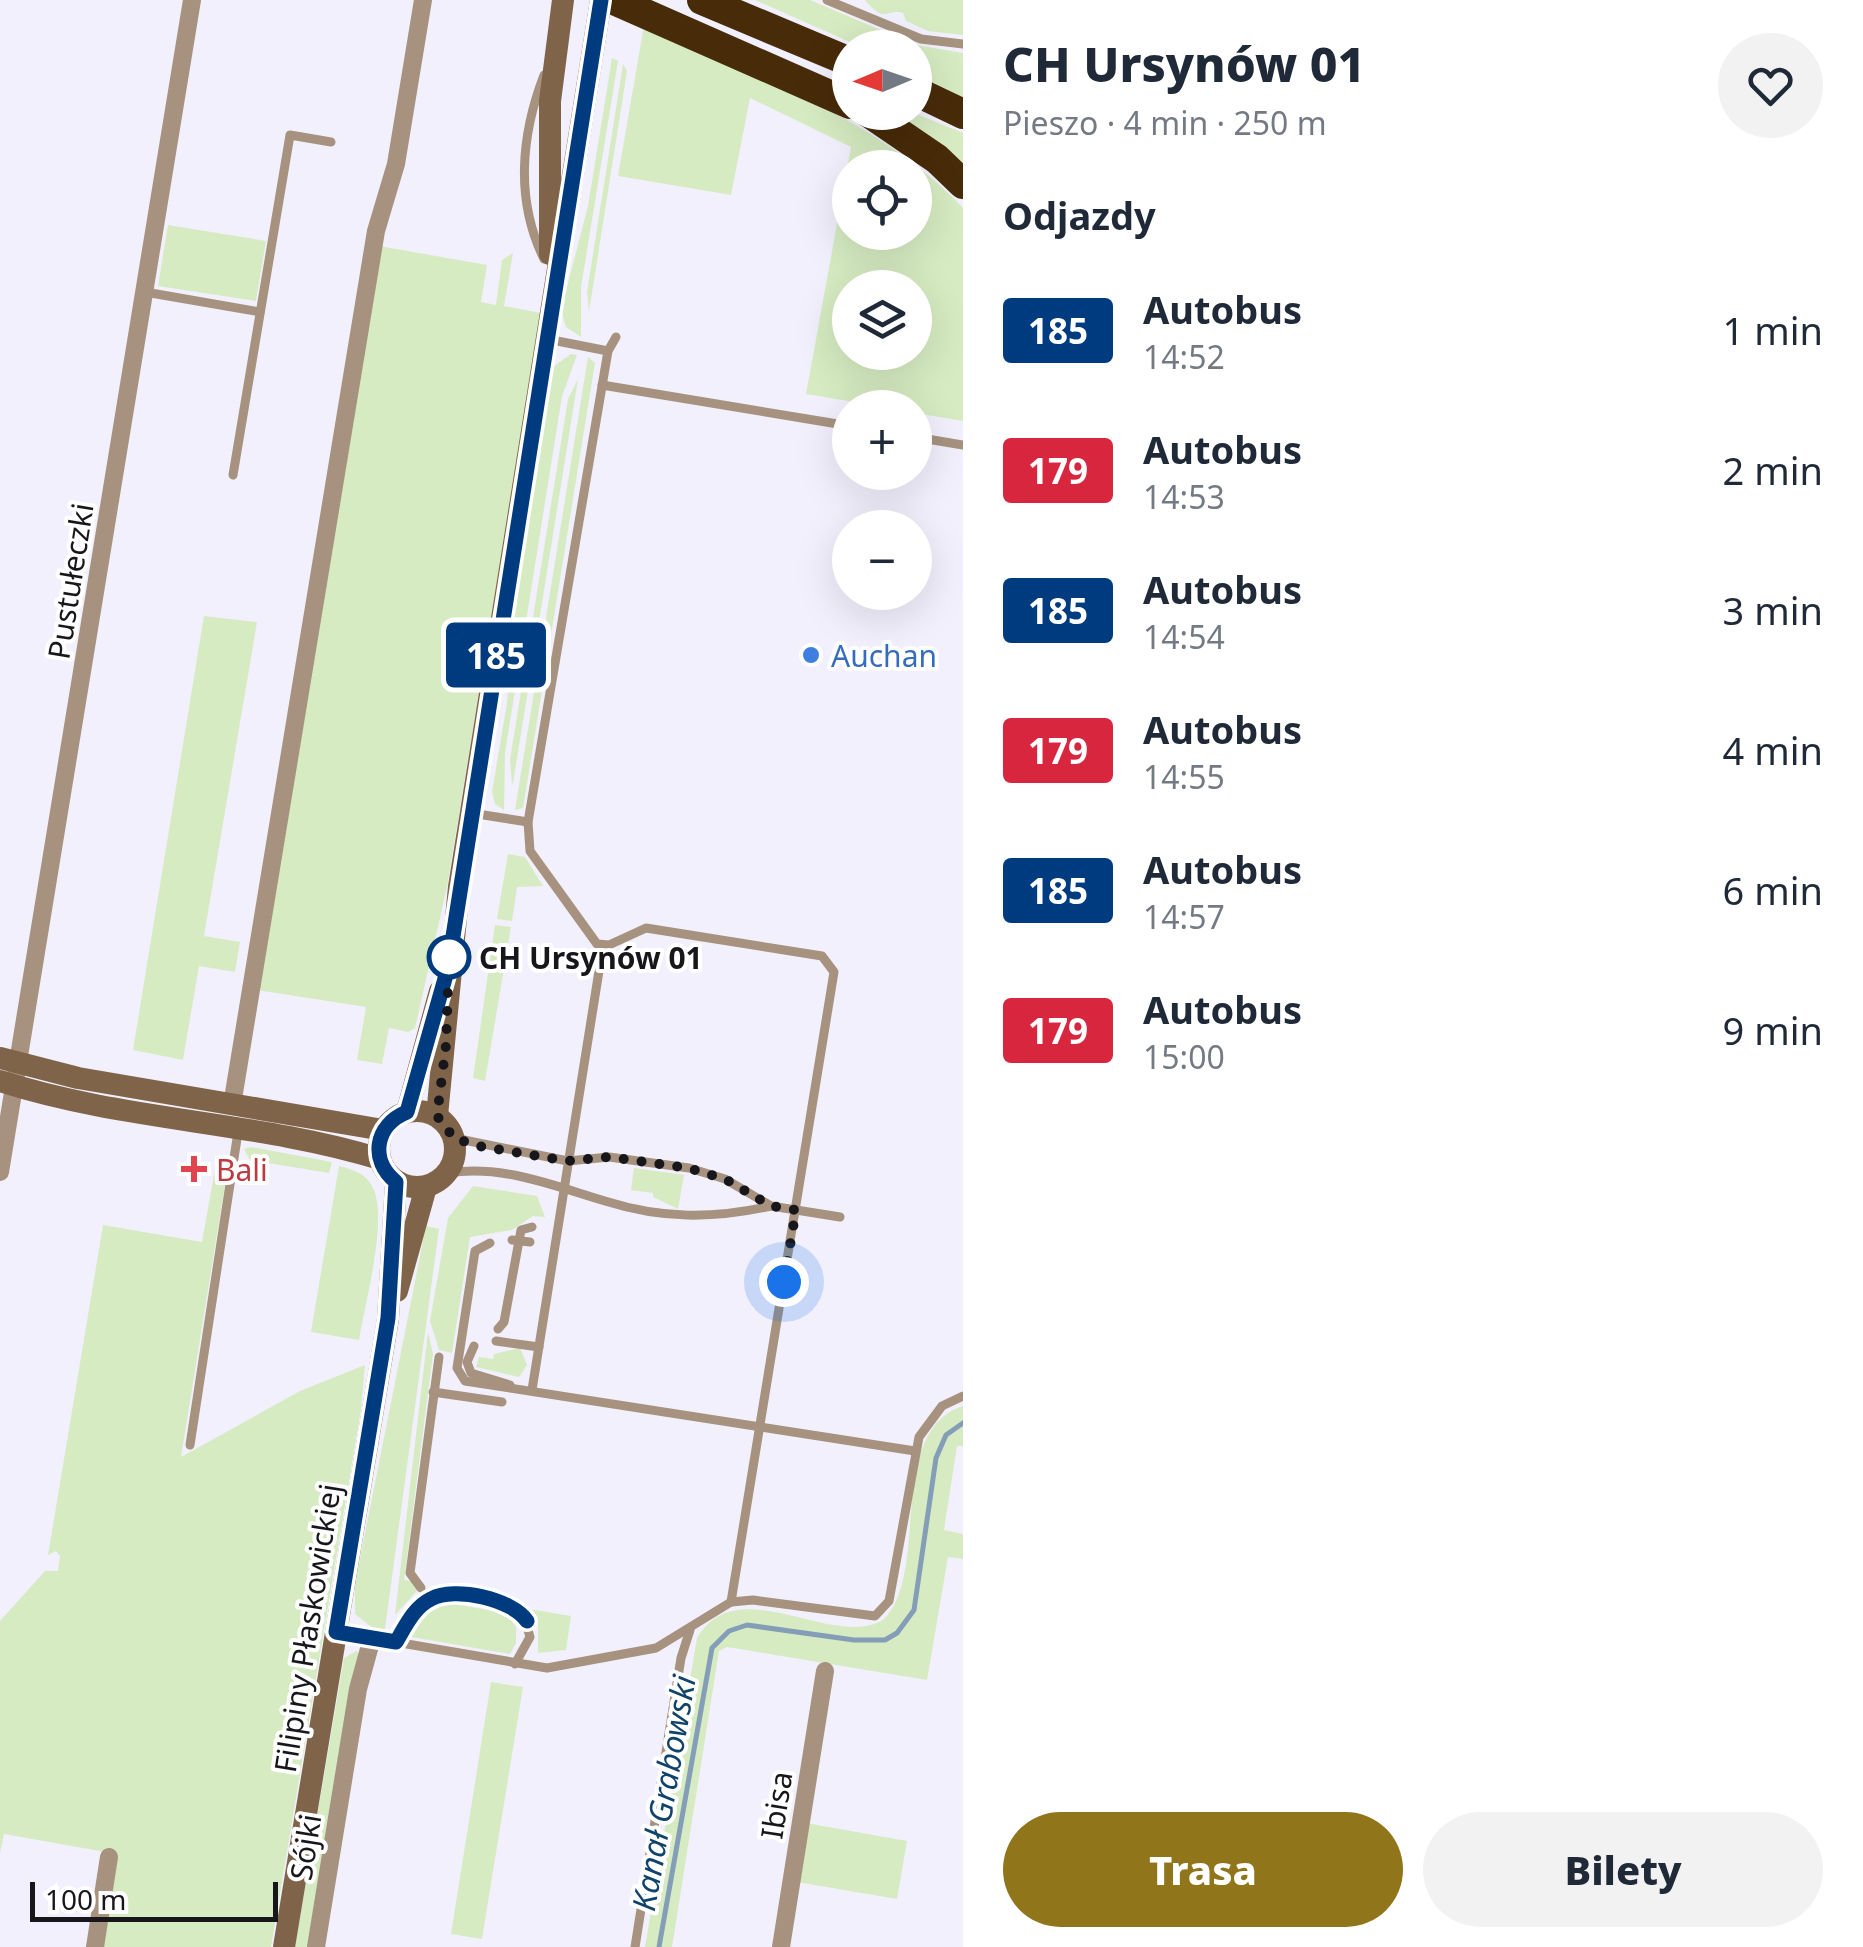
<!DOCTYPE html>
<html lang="pl">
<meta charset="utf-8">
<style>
body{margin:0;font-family:"Noto Sans",sans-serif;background:#f2f2f3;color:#1f2937;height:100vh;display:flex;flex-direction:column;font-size:38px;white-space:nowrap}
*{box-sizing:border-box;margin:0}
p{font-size:32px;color:#747a83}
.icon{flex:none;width:55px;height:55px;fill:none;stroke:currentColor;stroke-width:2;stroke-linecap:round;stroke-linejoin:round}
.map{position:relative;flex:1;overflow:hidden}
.side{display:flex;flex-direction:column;background:#fff;width:900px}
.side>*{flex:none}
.badge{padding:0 20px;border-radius:8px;font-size:35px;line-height:65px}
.needle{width:65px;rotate:268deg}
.buttons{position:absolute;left:832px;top:30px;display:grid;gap:20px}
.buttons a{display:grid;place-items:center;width:100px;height:100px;border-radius:50%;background:#fff;box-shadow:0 10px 40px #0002;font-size:50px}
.scale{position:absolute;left:30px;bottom:25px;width:248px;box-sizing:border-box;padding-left:10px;border:5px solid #17171b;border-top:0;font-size:28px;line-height:35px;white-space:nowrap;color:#17171b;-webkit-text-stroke:8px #fff;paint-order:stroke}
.you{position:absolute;width:50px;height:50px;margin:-25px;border:8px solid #fff;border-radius:50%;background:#1a73e8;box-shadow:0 0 0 15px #1a73e833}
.map>.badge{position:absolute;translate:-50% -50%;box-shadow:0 0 0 5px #fff}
h2{padding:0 40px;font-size:38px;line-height:90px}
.round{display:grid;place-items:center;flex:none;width:105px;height:105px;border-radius:52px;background:#f2f2f3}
.overview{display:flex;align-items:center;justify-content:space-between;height:170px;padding:0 40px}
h1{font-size:48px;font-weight:800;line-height:75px}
.cta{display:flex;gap:20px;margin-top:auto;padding:20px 40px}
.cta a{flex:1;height:115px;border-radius:60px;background:#90751b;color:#fff;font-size:40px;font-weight:800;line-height:115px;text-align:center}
.cta a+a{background:#f2f2f3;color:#1f2937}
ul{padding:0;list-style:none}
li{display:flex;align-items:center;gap:30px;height:140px;padding:0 40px}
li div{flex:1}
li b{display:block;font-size:38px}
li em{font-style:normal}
li .badge{min-width:110px;font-weight:700;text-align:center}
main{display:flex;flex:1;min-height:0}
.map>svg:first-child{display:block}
.green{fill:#d6ebc2;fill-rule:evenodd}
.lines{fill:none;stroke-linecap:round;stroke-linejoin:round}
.stream{stroke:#849eb8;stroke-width:5}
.lane{stroke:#a6927f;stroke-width:9}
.street{stroke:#a6927f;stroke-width:18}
.secondary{stroke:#806449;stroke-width:22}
.highway{stroke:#482b09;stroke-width:30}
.line-casing{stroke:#fff;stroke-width:22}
.line{stroke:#003b80;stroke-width:15}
.walk{stroke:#17171b;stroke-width:10;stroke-dasharray:0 18}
.shop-dot{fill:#3f7fe0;stroke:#fff;stroke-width:4}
.stop-dot{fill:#fff;stroke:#003b80;stroke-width:5}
.health-dot{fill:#e0444e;stroke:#fff;stroke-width:4}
.labels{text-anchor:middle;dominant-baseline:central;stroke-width:8;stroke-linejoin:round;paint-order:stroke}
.street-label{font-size:30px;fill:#17171b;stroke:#fff}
.shop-label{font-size:30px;fill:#366cbe;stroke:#fff;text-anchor:start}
.stop-label{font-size:30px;font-weight:bold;fill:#17171b;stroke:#fff;text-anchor:start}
.health-label{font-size:30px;fill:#be3a42;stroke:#fff;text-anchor:start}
.water-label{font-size:32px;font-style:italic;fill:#10436c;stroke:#fff}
</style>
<main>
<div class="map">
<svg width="963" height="1947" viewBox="0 0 963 1947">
<rect width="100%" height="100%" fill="#f2f0fd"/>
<!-- green -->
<g class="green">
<polygon points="755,0 810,0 916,45 963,53 963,101 915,76 915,48 861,47"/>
<path d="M865,0H963V35L928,31L906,21L903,13C885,8 886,25 865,0Z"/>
<path d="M644,25C753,77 879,118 963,208V421L915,413V408L884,407L806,394L851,147L750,98L731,195L618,176ZM850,168H915V232H850ZM850,288H915V352H850Z"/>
<polygon points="612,58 618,61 581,287 581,337 566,327 561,310 588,206"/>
<polygon points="623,64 627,71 589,312 587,292"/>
<polygon points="897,113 914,113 963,133 963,163"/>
<polygon points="168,225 266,241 256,301 158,286"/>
<polygon points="379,246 487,265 481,302 496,305 502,260 513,253 504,306 541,313 447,887 415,1028 408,1032 389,1028 382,1064 357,1060 366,1007 257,990"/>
<polygon points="571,354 577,355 562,396 505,753 504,810 495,804 492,792 507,703 512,621 554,366"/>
<polygon points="588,357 595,363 523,808 515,810"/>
<polygon points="578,379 513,783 512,784 510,760 568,399"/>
<polygon points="204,616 257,622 204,936 240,942 235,972 199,966 183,1060 133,1050"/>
<polygon points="508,854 525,857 543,886 517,887 512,921 497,919"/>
<polygon points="495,925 511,927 485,1081 473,1078"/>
<polygon points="251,1147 332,1162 329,1173 250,1160 244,1149"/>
<polygon points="217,1158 229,1160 181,1457 300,1391 365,1365 361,1409 271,1947 102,1947 117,1854 4,1834 0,1853 0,1621 45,1571 58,1571 60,1556 56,1551 48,1555 103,1225 202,1242"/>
<path d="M339,1166C356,1170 369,1175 375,1193C386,1227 365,1303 359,1340L311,1332Z"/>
<polygon points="634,1168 684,1175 678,1209 653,1197 653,1193 631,1190"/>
<polygon points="473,1186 537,1196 545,1217 533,1216 512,1230 470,1237 452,1353 439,1350 430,1321 448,1218"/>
<polygon points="426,1226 439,1229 385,1629 374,1629 355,1614 355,1584"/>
<polygon points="428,1332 433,1354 404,1580 424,1583 395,1615"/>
<polygon points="520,1348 527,1365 519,1377 476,1367 479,1357 493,1359 494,1354"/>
<path d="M963,1406V1446H957L944,1530L963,1534V1559L948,1557L927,1680L727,1647L719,1651L672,1947H645L697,1638C738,1569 831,1650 883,1620C931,1575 885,1431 963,1406Z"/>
<polygon points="448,1603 506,1613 516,1627 516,1643 510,1654 411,1637 425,1614"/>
<polygon points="529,1609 571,1616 566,1650 538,1653 538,1625"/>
<polygon points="356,1651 359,1653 309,1947 295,1947 344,1658"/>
<polygon points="491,1682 523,1687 482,1939 451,1934"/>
<polygon points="806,1823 907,1841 897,1899 797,1882"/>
</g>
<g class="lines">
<!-- stream -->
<polyline class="stream" points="659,1947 712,1648 729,1631 747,1625 854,1640 885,1640 897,1633 914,1610 936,1458 946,1435 963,1423"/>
<!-- lane -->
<g class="lane">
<polyline points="827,0 921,39 963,44"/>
<path d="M544,259C515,200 521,135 544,75"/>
<polyline points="145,292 260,312"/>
<polyline points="616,337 608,351 528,822 530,851 597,944 609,945 646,928 822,956 834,972 731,1602"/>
<polyline points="547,339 608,351"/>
<polyline points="602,385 850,426"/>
<polyline points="915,437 963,445"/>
<polyline points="233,475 290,135 331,142"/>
<polyline points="471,813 528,822"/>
<polyline points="454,1138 568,1161 609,1157 689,1168 725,1179 771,1206 840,1217"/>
<path d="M448,1173C502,1164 554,1186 605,1201C662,1219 713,1219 771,1206"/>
<polyline points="512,1240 530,1242"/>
<polyline points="490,1243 475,1251 457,1368 465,1381 915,1451"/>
<polyline points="498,1329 504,1322 521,1230 532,1227"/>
<polyline points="496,1341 539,1347"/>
<polyline points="474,1346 467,1362 471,1373 510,1385"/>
<polyline points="532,1390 603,946"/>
<polyline points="433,1392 502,1402"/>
<polyline points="190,1445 238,1132"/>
<polyline points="421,1588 410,1573 439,1357"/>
<polyline points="372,1638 547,1668 656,1648 731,1602 753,1600 875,1616 889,1601 919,1437 942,1406 963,1396"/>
<path d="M396,1642C404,1629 412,1612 424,1602C447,1585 505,1598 524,1616L530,1637L515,1664"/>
<polyline points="635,1947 681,1658 690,1630"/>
</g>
<!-- street -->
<g class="street">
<polyline points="232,1105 376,231 396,164 423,0"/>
<polyline points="0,1172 192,0"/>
<polyline points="95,1947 109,1857"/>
<polyline points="316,1947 358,1689 372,1638 337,1633"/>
<polyline points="781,1947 825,1671"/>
</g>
<!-- secondary -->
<g class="secondary">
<polyline points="550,254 550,101 563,0"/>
<polyline points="0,1058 78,1078 383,1130"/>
<path d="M0,1081C123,1121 256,1121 380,1159"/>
<circle cx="417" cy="1149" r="38"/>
<polyline points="407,1112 440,991"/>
<polyline points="437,1116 459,887 601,0"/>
<polyline points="397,1291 426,1187"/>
<polyline points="284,1947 388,1319 396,1182"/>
</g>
<!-- highway -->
<g class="highway">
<polyline points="614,0 850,104"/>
<polyline points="702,0 850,62"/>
<polyline points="915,91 963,114"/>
<polyline points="868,112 937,159 963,184"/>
</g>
</g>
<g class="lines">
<!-- line casing -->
<g class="line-casing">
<path id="line" d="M527,1621C512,1599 455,1586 431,1599C414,1607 405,1627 396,1642L336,1632L388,1318L396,1182C369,1160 375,1125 407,1112L448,968L601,0"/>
</g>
<!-- line -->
<use href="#line" class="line"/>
<!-- walk -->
<polyline class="walk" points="449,957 446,1045 437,1116 454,1138 478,1146 568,1161 609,1157 688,1168 725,1179 771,1206 796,1210 784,1282"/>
</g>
<!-- markers -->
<circle class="shop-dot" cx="811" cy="655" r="10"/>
<circle class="stop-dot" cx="449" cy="957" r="20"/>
<path class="health-dot" d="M189 1154h10v10h10v10h-10v10h-10v-10h-10v-10h10z"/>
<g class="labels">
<!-- street labels -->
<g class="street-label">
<text transform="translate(70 581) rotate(-81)">Pustułeczki</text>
<text transform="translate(307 1628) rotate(-81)">Filipiny Płaskowickiej</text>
<text transform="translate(776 1805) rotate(-81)">Ibisa</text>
<text transform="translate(305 1847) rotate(-81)">Sójki</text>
</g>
<!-- shop labels -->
<g class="shop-label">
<text x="831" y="655">Auchan</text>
</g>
<!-- stop labels -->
<g class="stop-label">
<text x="479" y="957">CH Ursynów 01</text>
</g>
<!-- health labels -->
<g class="health-label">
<text x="216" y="1169">Bali</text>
</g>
<!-- water labels -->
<g class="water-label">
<text transform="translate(663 1793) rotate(-80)">Kanał Grabowski</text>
</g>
</g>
</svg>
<div class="buttons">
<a><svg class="needle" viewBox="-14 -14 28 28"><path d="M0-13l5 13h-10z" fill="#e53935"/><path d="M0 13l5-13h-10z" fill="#747a83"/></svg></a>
<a><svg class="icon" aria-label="locate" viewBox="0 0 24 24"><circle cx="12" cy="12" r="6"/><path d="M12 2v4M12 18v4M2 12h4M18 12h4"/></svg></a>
<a><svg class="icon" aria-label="layers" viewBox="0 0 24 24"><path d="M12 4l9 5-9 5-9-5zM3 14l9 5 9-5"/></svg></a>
<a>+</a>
<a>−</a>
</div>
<div class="scale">100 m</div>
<div class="you" style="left:784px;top:1282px"></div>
<b class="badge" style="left:496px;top:655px;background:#003b80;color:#fff">185</b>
</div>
<section class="side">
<div class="overview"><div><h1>CH Ursynów 01</h1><p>Pieszo · 4 min · 250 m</p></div><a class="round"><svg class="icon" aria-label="heart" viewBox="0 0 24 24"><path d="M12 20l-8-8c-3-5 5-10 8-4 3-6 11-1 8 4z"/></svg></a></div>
<h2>Odjazdy</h2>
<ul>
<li><span class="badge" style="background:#003b80;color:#fff">185</span><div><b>Autobus</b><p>14:52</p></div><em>1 min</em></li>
<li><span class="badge" style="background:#d7263d;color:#fff">179</span><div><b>Autobus</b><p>14:53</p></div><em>2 min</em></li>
<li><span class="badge" style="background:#003b80;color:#fff">185</span><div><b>Autobus</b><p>14:54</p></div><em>3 min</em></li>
<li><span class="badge" style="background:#d7263d;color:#fff">179</span><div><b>Autobus</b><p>14:55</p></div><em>4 min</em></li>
<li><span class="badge" style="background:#003b80;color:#fff">185</span><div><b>Autobus</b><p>14:57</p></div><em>6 min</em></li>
<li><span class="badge" style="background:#d7263d;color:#fff">179</span><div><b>Autobus</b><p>15:00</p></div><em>9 min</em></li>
</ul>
<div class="cta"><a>Trasa</a><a>Bilety</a></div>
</section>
</main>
